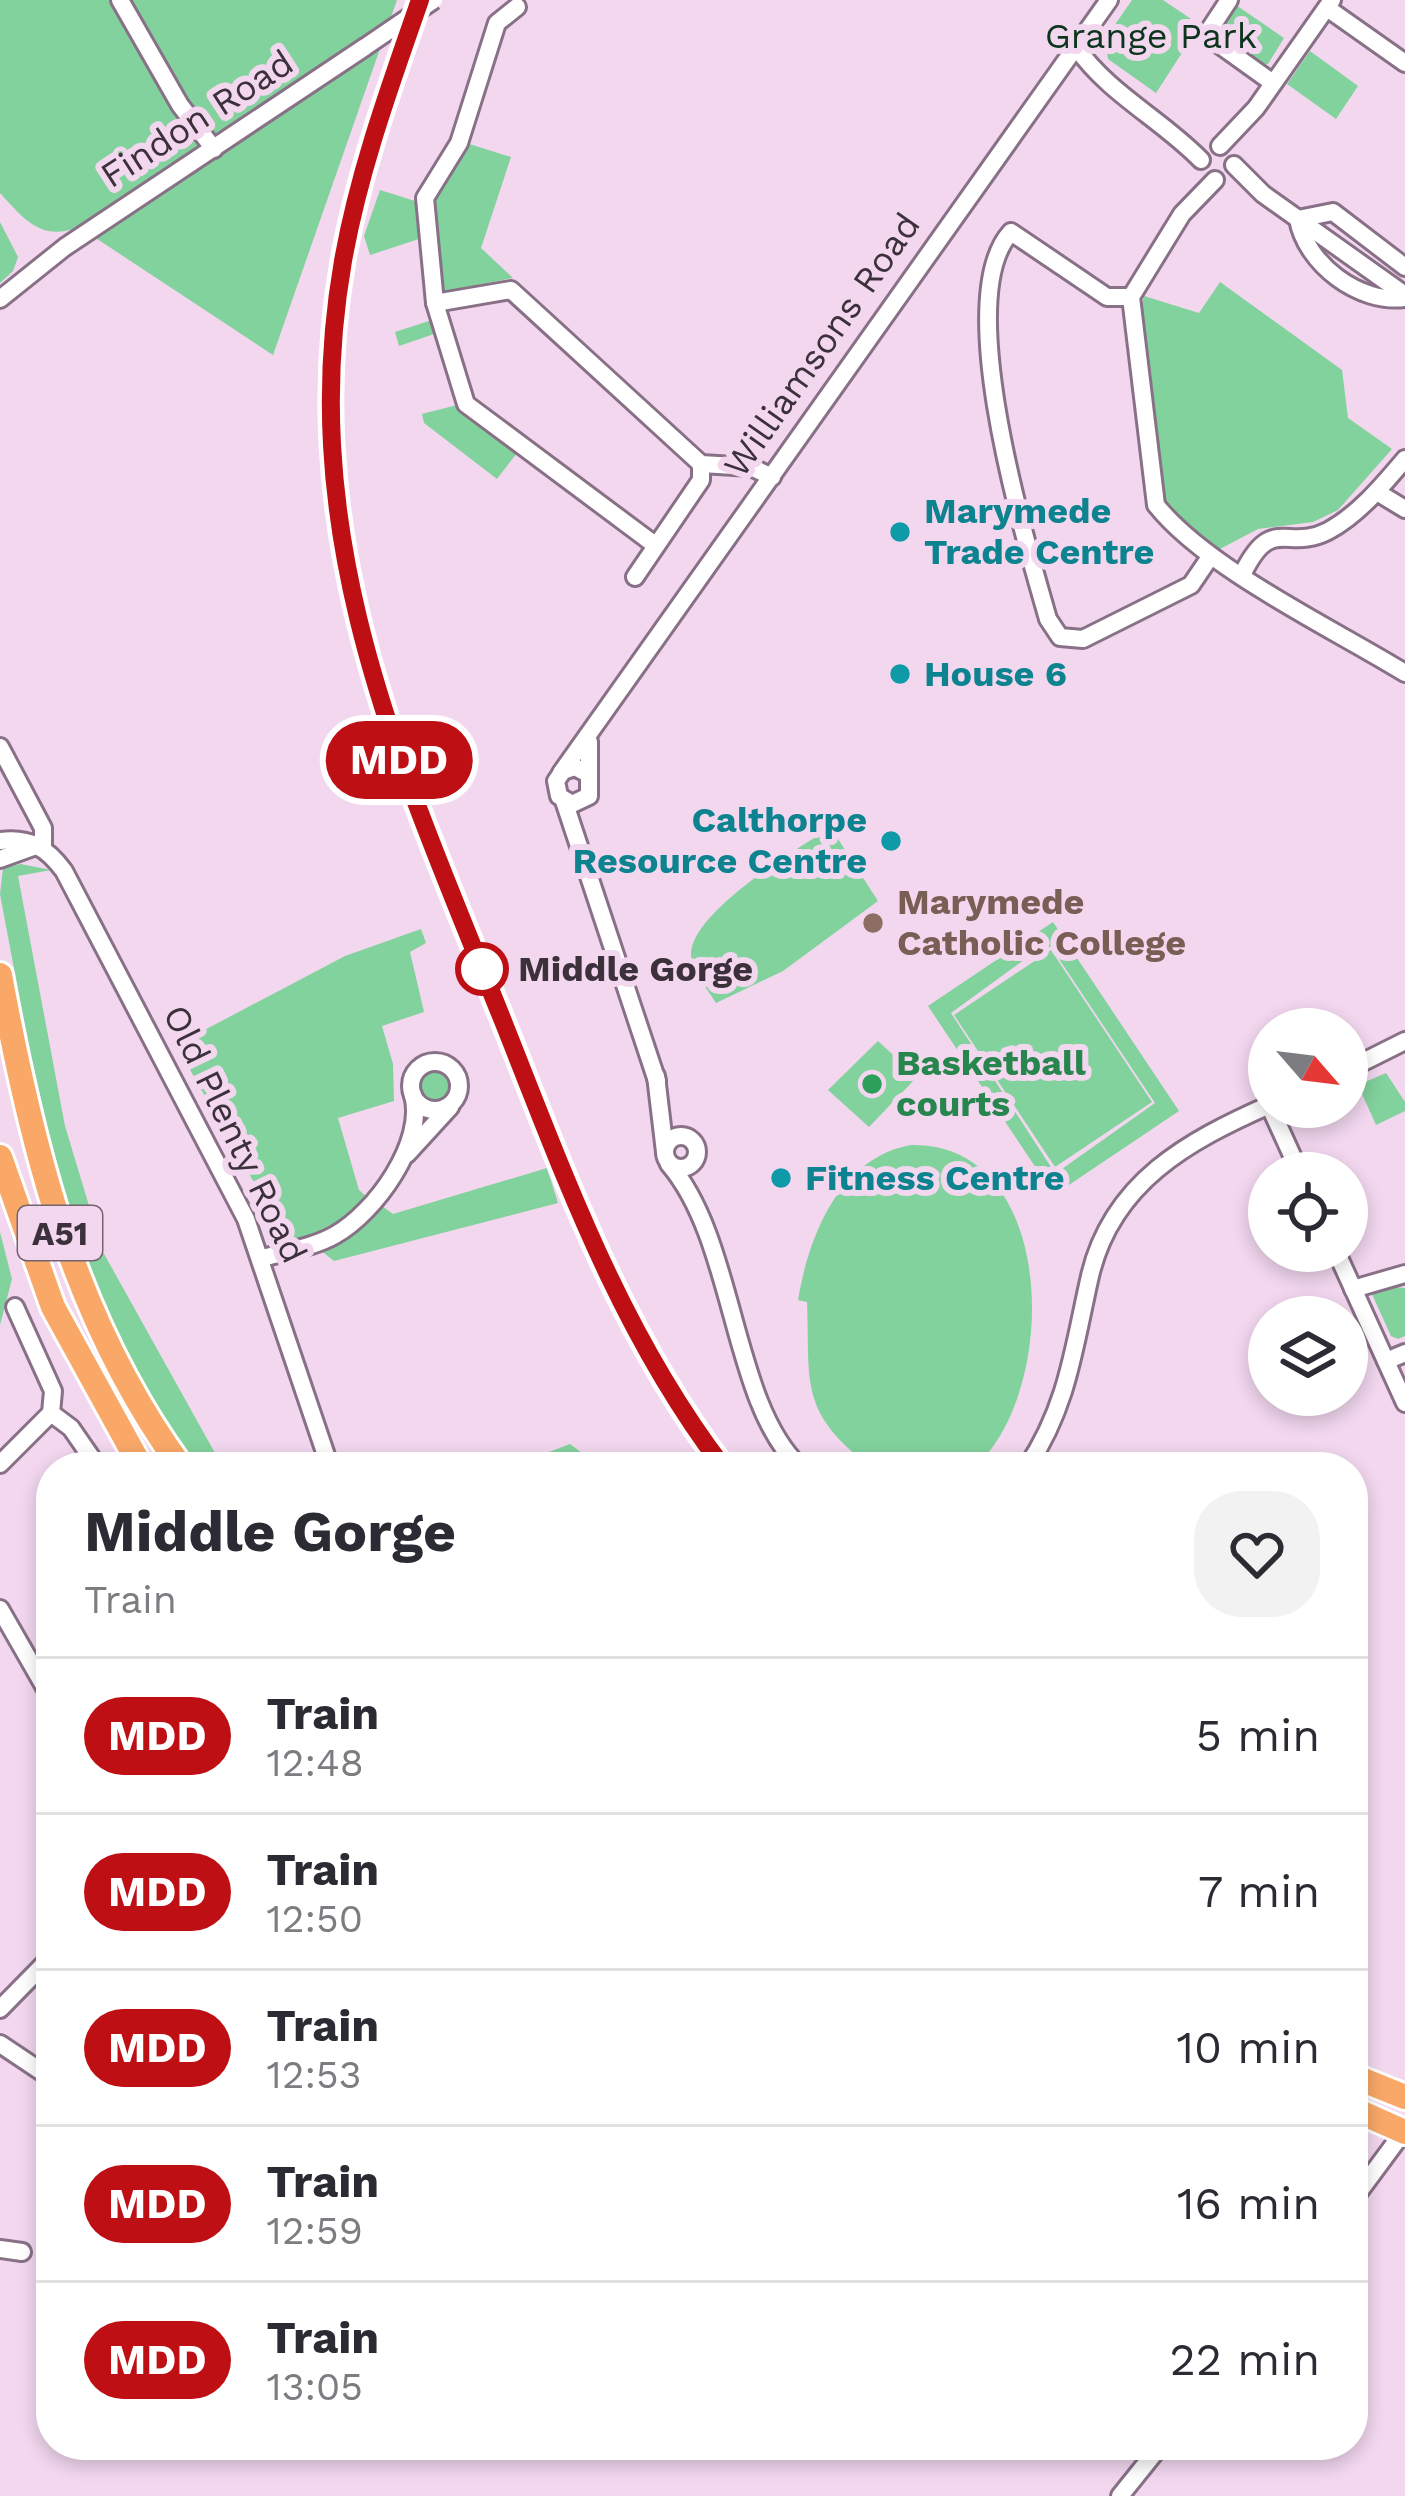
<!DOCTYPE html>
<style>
body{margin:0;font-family:"Work Sans",sans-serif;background:#f2f2f3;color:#2b2b33;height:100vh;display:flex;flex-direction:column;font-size:45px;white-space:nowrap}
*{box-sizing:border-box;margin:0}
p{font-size:39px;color:#7c7c81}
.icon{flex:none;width:66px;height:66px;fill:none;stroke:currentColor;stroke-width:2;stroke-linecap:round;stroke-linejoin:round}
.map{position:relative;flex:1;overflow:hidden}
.side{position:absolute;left:36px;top:1452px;width:1332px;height:1008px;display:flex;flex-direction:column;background:#fff;border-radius:48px;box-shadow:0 6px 18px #0003}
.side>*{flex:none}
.badge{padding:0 24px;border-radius:39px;font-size:42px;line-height:78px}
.needle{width:78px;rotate:118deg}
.tools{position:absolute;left:1248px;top:1008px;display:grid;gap:24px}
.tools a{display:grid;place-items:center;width:120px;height:120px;border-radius:50%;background:#fff;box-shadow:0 6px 18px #0003;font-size:60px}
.map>.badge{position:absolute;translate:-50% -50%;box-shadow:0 0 0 6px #fff}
.round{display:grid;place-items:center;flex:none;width:126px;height:126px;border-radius:48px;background:#f2f2f3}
.headline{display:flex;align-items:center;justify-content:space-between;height:204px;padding:0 48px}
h1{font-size:57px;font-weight:700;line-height:90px}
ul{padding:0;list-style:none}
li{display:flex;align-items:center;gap:36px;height:156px;padding:0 48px;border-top:3px solid #e1e1e2}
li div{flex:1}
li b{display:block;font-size:45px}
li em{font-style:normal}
li .badge{min-width:132px;font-weight:700;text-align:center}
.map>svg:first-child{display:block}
.green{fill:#82d29d;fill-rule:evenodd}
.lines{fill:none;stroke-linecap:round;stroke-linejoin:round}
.minor-casing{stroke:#887086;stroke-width:22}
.highway-casing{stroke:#fff;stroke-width:30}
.minor{stroke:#fff;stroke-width:16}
.highway{stroke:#f9a868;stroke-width:24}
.rail-casing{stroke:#938091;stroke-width:8}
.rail{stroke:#f2d7ef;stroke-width:3;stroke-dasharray:9;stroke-linecap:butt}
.minor-bridge-casing{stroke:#887086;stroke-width:22;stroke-linecap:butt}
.minor-bridge{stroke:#fff;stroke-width:16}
.line-casing{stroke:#fff;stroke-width:27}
.line{stroke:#be1014;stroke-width:18}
.culture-dot{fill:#0f9aa8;stroke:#f2d7ef;stroke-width:4.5}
.education-dot{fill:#8d6e63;stroke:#f2d7ef;stroke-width:4.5}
.stop-dot{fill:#fff;stroke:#be1014;stroke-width:6}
.leisure-dot{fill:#2e9e5b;stroke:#f2d7ef;stroke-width:4.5}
.labels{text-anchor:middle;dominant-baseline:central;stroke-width:12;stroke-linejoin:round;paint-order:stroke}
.shield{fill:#f2d7ef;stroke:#736371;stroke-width:3}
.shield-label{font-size:33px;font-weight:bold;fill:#3c313b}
.park-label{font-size:36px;fill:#0d351e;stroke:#f2d7ef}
.street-label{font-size:36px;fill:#3c313b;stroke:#f2d7ef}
.culture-label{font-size:36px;font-weight:bold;fill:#0d838f;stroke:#f2d7ef;text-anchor:start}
.education-label{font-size:36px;font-weight:bold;fill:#785e54;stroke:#f2d7ef;text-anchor:start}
.stop-label{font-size:36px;font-weight:bold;fill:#3c313b;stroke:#f2d7ef;text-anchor:start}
.leisure-label{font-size:36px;font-weight:bold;fill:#27864d;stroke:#f2d7ef;text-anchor:start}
</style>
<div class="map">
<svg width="1405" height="2496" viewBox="0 0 1405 2496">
<rect width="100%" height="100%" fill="#f2d7ef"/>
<!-- green -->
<g class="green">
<path d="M0,0H397L273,355L79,227C41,242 24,219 0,193Z"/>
<polygon points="1132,0 1163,0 1200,25 1156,93 1108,59 1105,39"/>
<polygon points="1233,3 1284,38 1268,64 1259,66 1217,35 1215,28"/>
<polygon points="1310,51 1358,86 1336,119 1287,84"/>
<polygon points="466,143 511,157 481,248 513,278 440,293 433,199"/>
<polygon points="380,190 418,202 422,238 370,255 364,236"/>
<polygon points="0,222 18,257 13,271 0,283"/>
<polygon points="1220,282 1342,370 1348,418 1392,449 1338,510 1313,522 1258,529 1218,550 1167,509 1163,499 1146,390 1141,309 1144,296 1199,313"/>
<polygon points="432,320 434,334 399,346 395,332"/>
<polygon points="457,405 517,453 497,479 424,423 422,414"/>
<path d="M831,828L878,901L783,971L716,1003C708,989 690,969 691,952C695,910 797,848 831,828Z"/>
<path d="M21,864L51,870L18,876L65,1126L103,1252L215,1453L228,1467H199C71,1299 38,1096 0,894L3,868Z"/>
<path d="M1053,922L1179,1111L1054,1195L928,1006ZM1051,947L1155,1103L1059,1171L1051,1167L951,1013L1039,949Z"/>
<polygon points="421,929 426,943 410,952 424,1012 382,1026 393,1064 394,1101 338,1118 359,1190 366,1196 330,1231 289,1244 176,1045 345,956"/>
<polygon points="1051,950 1152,1102 1055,1167 954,1015"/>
<polygon points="878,1041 917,1077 869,1127 828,1090"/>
<circle cx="435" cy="1086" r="16"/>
<polygon points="1386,1073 1405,1102 1405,1111 1376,1125 1358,1085"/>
<path d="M911,1145C1056,1141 1062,1388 975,1467H871C799,1412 810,1385 807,1302L798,1300C809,1236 839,1158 911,1145Z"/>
<polygon points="547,1168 558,1203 334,1261 319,1249 379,1204 393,1214"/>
<polygon points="0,1232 12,1279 0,1325"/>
<polygon points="1384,1286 1405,1288 1405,1336 1398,1339 1391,1336 1371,1292"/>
<polygon points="570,1444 601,1467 510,1467"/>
</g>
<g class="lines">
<!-- minor casing -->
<g class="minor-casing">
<g id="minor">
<polyline points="120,0 180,105 214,149"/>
<polyline points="1229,0 1206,35 1273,83"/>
<polyline points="517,7 497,23 459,143 425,198 435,303 466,404 655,545"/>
<polyline points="1327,8 1405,63"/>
<path d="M1076,47C1109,94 1161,119 1201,160"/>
<polyline points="1220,146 1256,108 1332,0"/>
<polyline points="1234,165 1263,194 1405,295"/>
<path d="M1215,180L1182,214L1131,297L1156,505C1207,569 1332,628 1405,673"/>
<path d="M1405,267L1333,212L1298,219C1306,264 1359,304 1405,298"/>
<path d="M1131,297H1107L1011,232C951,297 1025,538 1048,619L1060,637L1083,639L1191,585L1210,557"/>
<polyline points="0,299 65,247 365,47"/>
<polyline points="435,303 511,290 701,464 751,467 772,477"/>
<polyline points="1377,492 1405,509"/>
<path d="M1243,573C1272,514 1287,552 1328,531C1358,515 1383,485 1405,459"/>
<polyline points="635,577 701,480 701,464"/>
<polyline points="0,747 43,828 43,848"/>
<polyline points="561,773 1109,0"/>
<polyline points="588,774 575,767 563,771 556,781 559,796 572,804 589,796 589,742"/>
<polyline points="564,801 657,1081"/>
<path d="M0,841C30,837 47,848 64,871L246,1219L330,1467"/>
<polyline points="0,859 36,846"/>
<circle cx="435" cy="1086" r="24"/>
<polyline points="1347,1070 1405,1041"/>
<polyline points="656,1076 665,1152"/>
<polyline points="1270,1107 1300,1173"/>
<circle cx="681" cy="1152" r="16"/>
<polyline points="407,1154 450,1107"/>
<path d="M669,1164C736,1242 731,1402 800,1467"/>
<polyline points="1336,1251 1405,1403"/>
<path d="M263,1258C287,1251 314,1247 335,1235C375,1213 426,1142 413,1095"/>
<polyline points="1353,1289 1405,1274"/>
<polyline points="15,1307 53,1391 51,1413 71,1428 98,1467"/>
<polyline points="1386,1361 1405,1353"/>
<polyline points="0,1464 51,1413"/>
<path d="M1027,1467C1068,1406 1074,1346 1090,1276C1112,1182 1188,1141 1269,1105"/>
<polyline points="0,1609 51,1698"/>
<polyline points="0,2009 51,1957"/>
<polyline points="0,2044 51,2078"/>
<polyline points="1353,2200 1404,2131"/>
<polyline points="0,2249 22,2252"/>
<polyline points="1120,2496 1161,2445"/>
</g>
</g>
<!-- highway casing -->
<g class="highway-casing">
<g id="highway">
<path d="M0,975C32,1150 74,1321 181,1467"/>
<polyline points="0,1157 53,1307 141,1467"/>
<polyline points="1353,2076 1405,2097"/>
<polyline points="1353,2109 1405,2132"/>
</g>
</g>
<!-- minor -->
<use href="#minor" class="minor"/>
<!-- highway -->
<use href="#highway" class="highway"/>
<!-- rail casing -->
<g class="rail-casing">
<g id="rail">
<path d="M420,0C395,71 368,142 352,216C286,523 393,744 503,1021C565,1177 621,1331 723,1467"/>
<polyline points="1353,2030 1363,2040"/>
</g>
</g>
<!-- rail -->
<use href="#rail" class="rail"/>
<!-- minor-bridge casing -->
<g class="minor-bridge-casing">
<polyline id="minor-bridge" points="365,47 434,0"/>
</g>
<!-- minor-bridge -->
<use href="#minor-bridge" class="minor-bridge"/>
</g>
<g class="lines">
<!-- line casing -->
<g class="line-casing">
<path id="line" d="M420,0C390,86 359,171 343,261C294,541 402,769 503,1021C565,1177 620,1332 723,1467"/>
</g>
<!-- line -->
<use href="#line" class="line"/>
</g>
<!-- markers -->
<g class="culture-dot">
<circle cx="900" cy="532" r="12"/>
<circle cx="900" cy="674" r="12"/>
<circle cx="891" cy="841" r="12"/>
<circle cx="781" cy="1178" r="12"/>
</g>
<circle class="education-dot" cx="873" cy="923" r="12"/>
<circle class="stop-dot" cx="482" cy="969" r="24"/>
<circle class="leisure-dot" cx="872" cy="1084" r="12"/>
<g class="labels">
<!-- shield labels -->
<rect class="shield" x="18" y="1206" width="84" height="54" rx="9"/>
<g class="shield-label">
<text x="60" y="1233">A51</text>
</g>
<!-- park labels -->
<g class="park-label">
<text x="1151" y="36">Grange Park</text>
</g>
<!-- street labels -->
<g class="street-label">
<text transform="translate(197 119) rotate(-33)">Findon Road</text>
<text transform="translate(822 345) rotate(-55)">Williamsons Road</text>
<text transform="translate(235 1134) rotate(64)">Old Plenty Road</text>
</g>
<!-- culture labels -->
<g class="culture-label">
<text x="924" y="511">Marymede<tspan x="924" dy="41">Trade Centre</tspan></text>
<text x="924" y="674">House 6</text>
<text x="867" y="820" text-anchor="end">Calthorpe<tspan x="867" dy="41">Resource Centre</tspan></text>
<text x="805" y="1178">Fitness Centre</text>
</g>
<!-- education labels -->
<g class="education-label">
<text x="897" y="902">Marymede<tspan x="897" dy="41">Catholic College</tspan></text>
</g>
<!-- stop labels -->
<g class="stop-label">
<text x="518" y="969">Middle Gorge</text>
</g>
<!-- leisure labels -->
<g class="leisure-label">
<text x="896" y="1063">Basketball<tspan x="896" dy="41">courts</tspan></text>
</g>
</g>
</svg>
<div class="tools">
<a><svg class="needle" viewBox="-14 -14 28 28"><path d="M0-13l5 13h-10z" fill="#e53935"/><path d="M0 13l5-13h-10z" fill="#7c7c81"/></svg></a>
<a><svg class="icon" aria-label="locate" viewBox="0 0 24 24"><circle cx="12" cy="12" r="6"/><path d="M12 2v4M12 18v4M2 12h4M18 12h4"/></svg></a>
<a><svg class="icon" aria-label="layers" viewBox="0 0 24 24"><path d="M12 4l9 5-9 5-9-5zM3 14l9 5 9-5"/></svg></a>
</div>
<b class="badge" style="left:399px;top:760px;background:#be1014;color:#fff">MDD</b>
<section class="side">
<div class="headline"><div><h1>Middle Gorge</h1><p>Train</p></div><a class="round"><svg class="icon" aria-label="heart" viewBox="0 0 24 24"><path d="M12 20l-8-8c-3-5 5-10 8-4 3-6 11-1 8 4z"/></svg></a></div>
<ul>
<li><span class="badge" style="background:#be1014;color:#fff">MDD</span><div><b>Train</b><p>12:48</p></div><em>5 min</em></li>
<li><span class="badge" style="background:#be1014;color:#fff">MDD</span><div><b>Train</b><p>12:50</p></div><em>7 min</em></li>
<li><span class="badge" style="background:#be1014;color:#fff">MDD</span><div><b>Train</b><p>12:53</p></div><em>10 min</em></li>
<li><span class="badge" style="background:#be1014;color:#fff">MDD</span><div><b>Train</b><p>12:59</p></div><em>16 min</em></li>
<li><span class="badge" style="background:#be1014;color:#fff">MDD</span><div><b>Train</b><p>13:05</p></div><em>22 min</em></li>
</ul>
</section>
</div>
